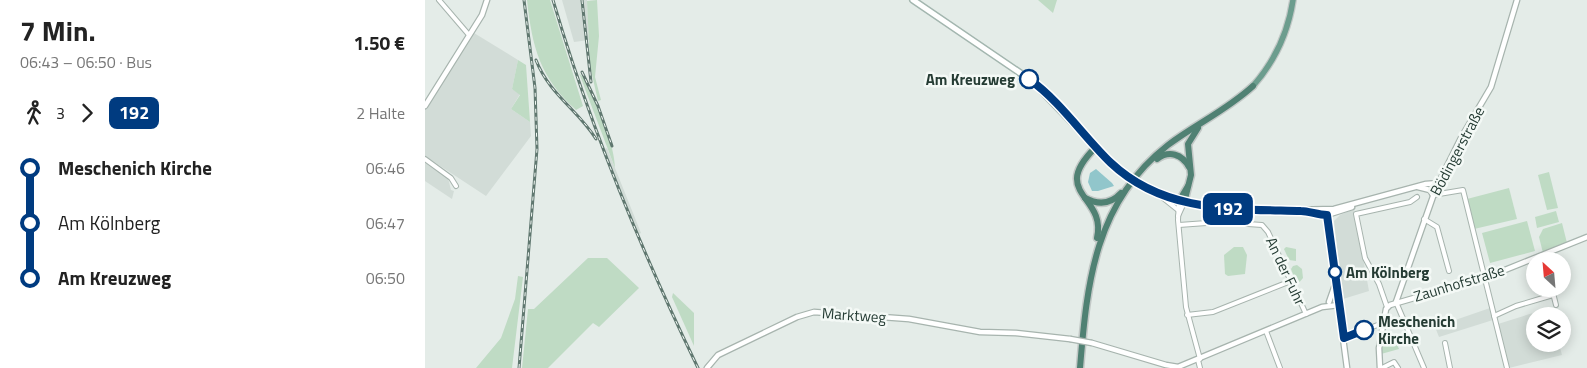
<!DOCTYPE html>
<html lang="de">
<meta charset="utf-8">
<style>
body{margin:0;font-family:"Titillium Web",sans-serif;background:#f2f2f2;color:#222;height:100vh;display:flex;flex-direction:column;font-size:19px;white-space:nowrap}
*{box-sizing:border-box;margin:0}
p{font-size:16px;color:#767676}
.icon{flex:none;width:28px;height:28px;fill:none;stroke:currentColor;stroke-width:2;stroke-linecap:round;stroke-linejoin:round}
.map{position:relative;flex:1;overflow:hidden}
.side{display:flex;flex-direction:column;background:#fff;width:425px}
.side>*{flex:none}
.badge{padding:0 10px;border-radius:8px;font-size:18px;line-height:32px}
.needle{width:32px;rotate:334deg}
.tools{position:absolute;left:1101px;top:252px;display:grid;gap:10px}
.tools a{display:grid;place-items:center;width:45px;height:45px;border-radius:50%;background:#fff;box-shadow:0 2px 12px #0003;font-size:25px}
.map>.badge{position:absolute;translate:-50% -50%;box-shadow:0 0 0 2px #fff}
.legs{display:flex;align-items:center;gap:8px;height:55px;padding:0 20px;font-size:16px}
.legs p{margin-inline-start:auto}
.overview{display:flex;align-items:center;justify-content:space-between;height:85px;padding:0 20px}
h1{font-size:28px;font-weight:700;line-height:38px}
ul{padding:0 20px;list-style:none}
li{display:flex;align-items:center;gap:18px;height:55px;font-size:19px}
li i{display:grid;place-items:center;width:8px;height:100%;margin:0 6px;background:currentColor}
li i::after{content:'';width:12px;height:12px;margin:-6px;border:4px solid;border-radius:50%;background:#fff}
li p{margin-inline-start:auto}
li:first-child i{background:linear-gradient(#0000 50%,currentColor 0)}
li:last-child i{background:linear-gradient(currentColor 50%,#0000 0)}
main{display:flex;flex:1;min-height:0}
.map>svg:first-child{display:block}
.built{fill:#d2dcd7}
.green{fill:#bfdbc4}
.water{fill:#91c6cb}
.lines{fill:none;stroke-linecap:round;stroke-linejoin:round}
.minor-casing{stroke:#a7b4ae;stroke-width:6}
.tertiary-casing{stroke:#a7b4ae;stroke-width:7}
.secondary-casing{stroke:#a3b6af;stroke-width:8}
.primary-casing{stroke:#c2c8c6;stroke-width:8}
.trunk-casing{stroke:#c2c8c6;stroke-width:9}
.minor{stroke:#fff;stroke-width:4}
.tertiary{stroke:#fff;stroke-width:4.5}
.secondary{stroke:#fff;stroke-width:5}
.primary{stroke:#6c9d8e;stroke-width:5.5}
.trunk{stroke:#508173;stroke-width:6}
.rail-casing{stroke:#5f776f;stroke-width:3}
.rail{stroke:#f4f9f6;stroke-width:1;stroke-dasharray:4;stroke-linecap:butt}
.tertiary-bridge-casing{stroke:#a7b4ae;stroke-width:7;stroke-linecap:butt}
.secondary-bridge-casing{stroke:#a3b6af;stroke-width:8;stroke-linecap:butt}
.tertiary-bridge{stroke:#fff;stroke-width:4.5}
.secondary-bridge{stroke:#fff;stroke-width:5}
.line-1-casing{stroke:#fff;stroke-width:11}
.line-1{stroke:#003b80;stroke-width:8}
.stop-1-dot{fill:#fff;stroke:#003b80;stroke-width:2.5}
.labels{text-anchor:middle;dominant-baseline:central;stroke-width:5;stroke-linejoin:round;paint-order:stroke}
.stop-label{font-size:15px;font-weight:bold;fill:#253c34;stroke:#f4f9f6;text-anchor:start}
.street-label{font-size:15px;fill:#253c34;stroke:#f4f9f6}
</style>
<main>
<section class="side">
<div class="overview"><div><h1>7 Min.</h1><p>06:43 – 06:50 · Bus</p></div><b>1.50 €</b></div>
<div class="legs"><svg class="icon" aria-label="walk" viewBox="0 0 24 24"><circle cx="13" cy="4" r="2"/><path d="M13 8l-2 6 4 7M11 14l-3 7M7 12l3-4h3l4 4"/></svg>3<svg class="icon" aria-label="forward" viewBox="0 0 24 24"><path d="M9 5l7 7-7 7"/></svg><b class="badge" style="background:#003b80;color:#fff">192</b><p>2 Halte</p></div>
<ul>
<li><i style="color:#003b80"></i><b>Meschenich Kirche</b><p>06:46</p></li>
<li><i style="color:#003b80"></i><span>Am Kölnberg</span><p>06:47</p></li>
<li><i style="color:#003b80"></i><b>Am Kreuzweg</b><p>06:50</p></li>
</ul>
</section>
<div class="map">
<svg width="1162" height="368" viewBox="0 0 1162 368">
<rect width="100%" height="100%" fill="#e4ece8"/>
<!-- built -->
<g class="built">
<polygon points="137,0 162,0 164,40 149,42"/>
<polygon points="49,33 93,60 87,89 95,94 86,109 105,122 106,136 61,196 0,156 0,109"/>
<polygon points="182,148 216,233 212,235 177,150"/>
<polygon points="0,161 23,178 26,190 29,191 27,199 0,181"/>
<polygon points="929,209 944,291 918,299 909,221 915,215"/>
<polygon points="1065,308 1068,320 1014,337 1010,327"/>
<polygon points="1124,308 1126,316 1110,316 1110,344 1134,344 1137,355 1084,368 1073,324"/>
</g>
<!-- green -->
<g class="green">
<path d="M102,0H125L158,106L151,110C115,78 107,47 102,0Z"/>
<polygon points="172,0 174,36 170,77 176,100 173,101 165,66 162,1"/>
<polygon points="613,0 632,0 628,13"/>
<polygon points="93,60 101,65 105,122 86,109 95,95 87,89"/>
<path d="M154,73C171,90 189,144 190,168Z"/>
<polygon points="1124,172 1133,208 1122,210 1113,175"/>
<polygon points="1084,188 1092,219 1049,229 1042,199"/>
<polygon points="1131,211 1134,222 1112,228 1110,217"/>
<polygon points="1102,221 1110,251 1065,263 1057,233"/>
<polygon points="1137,223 1142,243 1118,253 1114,237 1118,229"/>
<polygon points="818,247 822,255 820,274 803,276 800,274 799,255 809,247"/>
<polygon points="861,247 871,249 871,261 864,260 859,249"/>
<polygon points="163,258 182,258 214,288 174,327 168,323 123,368 97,368 103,309 109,309"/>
<polygon points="872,265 877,269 878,278 872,285 866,269 868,266"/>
<polygon points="93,276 98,277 87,368 51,368 76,338 90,299"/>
<polygon points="248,293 269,313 269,346 247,297"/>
<polygon points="970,340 974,349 956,354 958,341"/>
</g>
<!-- water -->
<polygon class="water" points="671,169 687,183 689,186 673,191 667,191 663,182 665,173"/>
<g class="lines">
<!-- minor casing -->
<g class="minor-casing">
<g id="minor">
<polyline points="14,0 44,35"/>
<polyline points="0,159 26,178 31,186"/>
<polyline points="733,194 753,210"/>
<polyline points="1008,195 1038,190 1082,368"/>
<polyline points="754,201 753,220 761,307 775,359"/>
<polyline points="753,216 759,203"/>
<polyline points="999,219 1012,227 1024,271"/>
<polyline points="754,225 795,222 837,225 843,232 881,314"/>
<polyline points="1118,255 1119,261"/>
<polyline points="1127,289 1131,305"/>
<polyline points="971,302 999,368"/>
<polyline points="962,307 954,284 940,258 931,214 985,202 992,197"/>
<polyline points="762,315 788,312 866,281"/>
<polyline points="1069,316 1091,306 1128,295"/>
<polyline points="841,331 855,368"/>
<polyline points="919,338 955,324 959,320"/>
<polyline points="1020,343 1025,368"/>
<polyline points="773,360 775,368"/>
<polyline points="957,368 969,362 973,368"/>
</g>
</g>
<!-- tertiary casing -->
<g class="tertiary-casing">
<g id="tertiary">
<polyline points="0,106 57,15 62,0"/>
<polyline points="993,187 1005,190 1008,195"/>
<polyline points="759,203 820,211 909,209 1001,184 1014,183"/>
<polyline points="901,210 922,368"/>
<polyline points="881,212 902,215 927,207"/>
<polyline points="904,302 910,285"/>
<polyline points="971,302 1011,188 1036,138 1066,87 1092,0"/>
<polyline points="667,343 741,365 753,367 897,307 914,305"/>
<polyline points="282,368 293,355 372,317 389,312 484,319 555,332 591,333 645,339"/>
<polyline points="955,368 954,348 961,309 965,305 1065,276 1162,237"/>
</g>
</g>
<!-- secondary casing -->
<g class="secondary-casing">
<g id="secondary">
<polyline points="488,0 607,81 686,163 700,174"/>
<polyline points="719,186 757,202"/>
</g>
</g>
<!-- primary casing -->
<g class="primary-casing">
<path id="primary" d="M828,86C850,61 863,33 868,0"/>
</g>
<!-- trunk casing -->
<g class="trunk-casing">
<g id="trunk">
<path d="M671,147C623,194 682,195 672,238"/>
<path d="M732,159C744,150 757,154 764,167"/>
<path d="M660,198C673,205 685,205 696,193"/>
<polyline points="754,201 763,186"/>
<polyline points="759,203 766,175 763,144 773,128"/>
<path d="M655,368C662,282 670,202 743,145C771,124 802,110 828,86"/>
</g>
</g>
<!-- minor -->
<use href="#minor" class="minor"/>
<!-- tertiary -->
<use href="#tertiary" class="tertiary"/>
<!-- secondary -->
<use href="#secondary" class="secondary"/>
<!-- primary -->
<use href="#primary" class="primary"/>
<!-- trunk -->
<use href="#trunk" class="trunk"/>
<!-- rail casing -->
<g class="rail-casing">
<g id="rail">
<path d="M128,0C165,126 216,250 273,368"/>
<polyline points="157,0 166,82"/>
<path d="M111,60C124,94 153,110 171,139"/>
<polyline points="157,72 173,106 187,146"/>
<polyline points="94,368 112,149 110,88 99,0"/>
</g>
</g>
<!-- rail -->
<use href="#rail" class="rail"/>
<!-- tertiary-bridge casing -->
<g class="tertiary-bridge-casing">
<polyline id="tertiary-bridge" points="645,339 667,343"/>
</g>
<!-- secondary-bridge casing -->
<g class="secondary-bridge-casing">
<polyline id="secondary-bridge" points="700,174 719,186"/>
</g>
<!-- tertiary-bridge -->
<use href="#tertiary-bridge" class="tertiary-bridge"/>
<!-- secondary-bridge -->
<use href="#secondary-bridge" class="secondary-bridge"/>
</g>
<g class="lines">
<!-- line-1 casing -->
<g class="line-1-casing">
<path id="line-1" d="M604,79C636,102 658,136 686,163C739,213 809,209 876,211C884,211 893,215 902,215L919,338L939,330"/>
</g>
<!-- line-1 -->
<use href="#line-1" class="line-1"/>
</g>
<!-- markers -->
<g class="stop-1-dot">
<circle cx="604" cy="79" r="9"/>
<circle cx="910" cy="272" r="6"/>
<circle cx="939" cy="330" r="9"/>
</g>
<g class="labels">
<!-- stop labels -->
<g class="stop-label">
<text x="590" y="79" text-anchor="end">Am Kreuzweg</text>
<text x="921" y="272">Am Kölnberg</text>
<text x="953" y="321">Meschenich<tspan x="953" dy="17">Kirche</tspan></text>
</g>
<!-- street labels -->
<g class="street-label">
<text transform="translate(1032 151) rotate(-62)">Bödingerstraße</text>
<text transform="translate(861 271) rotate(65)">An der Fuhr</text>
<text transform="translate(1034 283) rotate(-17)">Zaunhofstraße</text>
<text transform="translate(429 315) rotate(4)">Marktweg</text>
</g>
</g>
</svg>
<div class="tools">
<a><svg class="needle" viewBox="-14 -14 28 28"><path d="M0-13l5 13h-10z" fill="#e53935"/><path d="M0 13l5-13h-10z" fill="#767676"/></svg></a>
<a><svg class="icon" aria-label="layers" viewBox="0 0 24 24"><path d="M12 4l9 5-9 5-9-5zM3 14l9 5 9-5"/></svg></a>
</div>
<b class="badge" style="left:803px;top:209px;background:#003b80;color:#fff">192</b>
</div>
</main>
